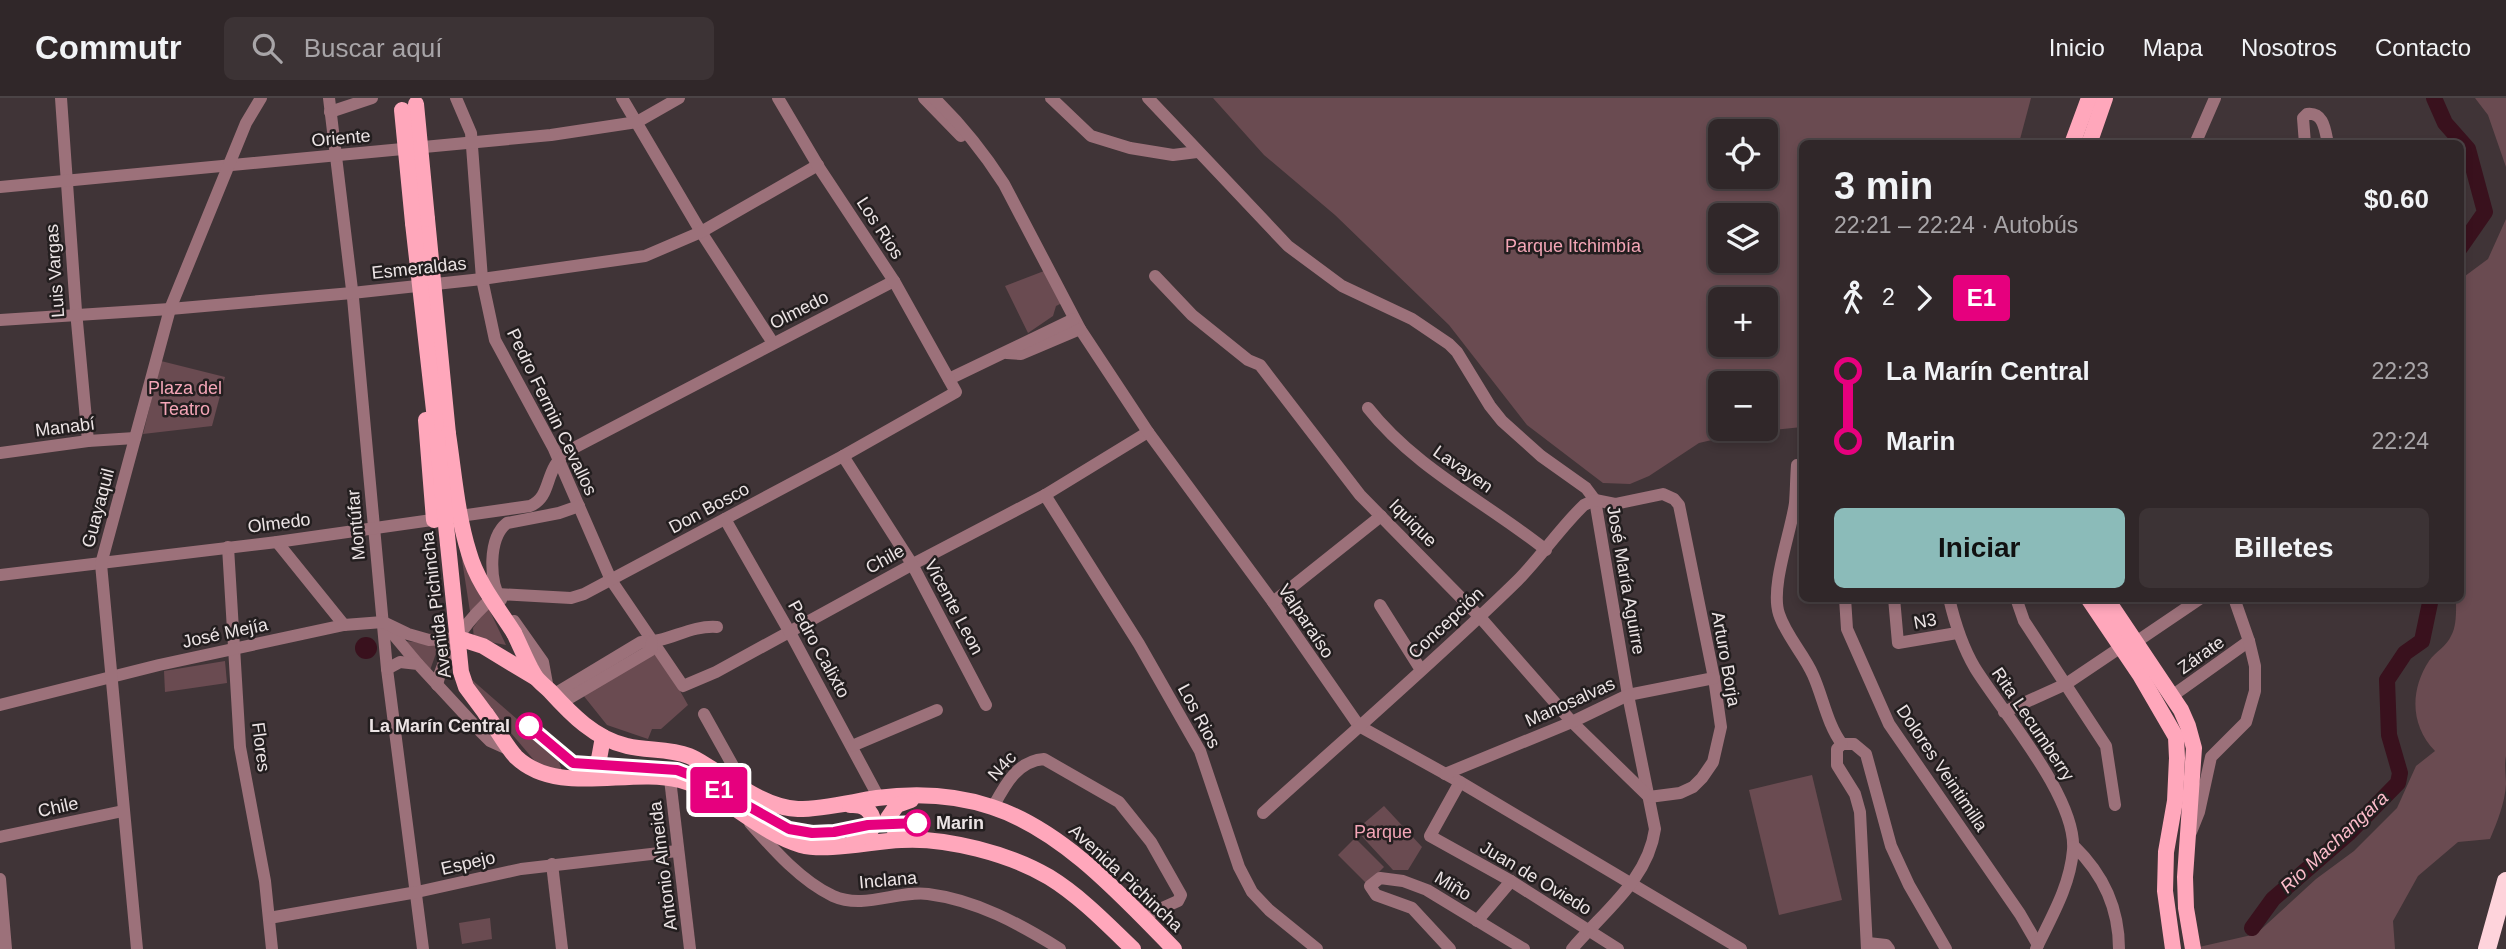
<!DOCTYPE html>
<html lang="es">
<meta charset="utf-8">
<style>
body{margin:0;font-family:Helvetica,sans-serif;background:#3c3335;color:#f1f3f6;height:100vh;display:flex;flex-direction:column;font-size:26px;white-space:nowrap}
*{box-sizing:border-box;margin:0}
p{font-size:23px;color:#a8a5a8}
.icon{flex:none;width:38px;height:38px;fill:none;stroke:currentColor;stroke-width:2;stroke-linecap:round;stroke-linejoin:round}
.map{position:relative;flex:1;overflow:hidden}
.details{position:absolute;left:1799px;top:42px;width:665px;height:462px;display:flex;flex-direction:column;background:#302729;border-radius:10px;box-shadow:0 4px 10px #0003,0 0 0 2px #4b4446}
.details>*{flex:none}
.badge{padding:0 14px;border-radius:5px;font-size:24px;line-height:46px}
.buttons{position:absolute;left:1708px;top:21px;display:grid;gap:14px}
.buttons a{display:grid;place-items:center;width:70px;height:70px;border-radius:10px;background:#302729;box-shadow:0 4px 10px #0003,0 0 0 2px #4b4446;font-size:35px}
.map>.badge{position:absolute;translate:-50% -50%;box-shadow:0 0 0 4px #fff}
.legs{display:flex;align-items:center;gap:10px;height:77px;padding:0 35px;font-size:23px}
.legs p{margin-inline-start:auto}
.summary{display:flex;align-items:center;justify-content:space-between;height:119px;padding:0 35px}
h1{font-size:38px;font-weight:800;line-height:52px}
.cta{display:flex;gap:14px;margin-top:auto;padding:14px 35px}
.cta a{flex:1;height:80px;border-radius:10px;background:#8bbbb9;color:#111;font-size:28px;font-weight:800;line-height:80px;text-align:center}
.cta a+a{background:#3c3335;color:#f1f3f6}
ul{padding:0 35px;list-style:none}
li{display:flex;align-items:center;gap:24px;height:70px;font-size:26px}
li i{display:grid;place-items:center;width:10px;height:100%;margin:0 9px;background:currentColor}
li i::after{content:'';width:18px;height:18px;margin:-9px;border:5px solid;border-radius:50%;background:#302729}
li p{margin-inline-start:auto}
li:first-child i{background:linear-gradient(#0000 50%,currentColor 0)}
li:last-child i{background:linear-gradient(currentColor 50%,#0000 0)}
header{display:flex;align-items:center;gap:42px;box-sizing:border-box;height:98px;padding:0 35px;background:#302729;border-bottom:2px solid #4b4446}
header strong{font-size:33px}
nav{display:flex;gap:38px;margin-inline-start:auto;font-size:24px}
.search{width:490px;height:63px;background:#3c3335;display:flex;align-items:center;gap:18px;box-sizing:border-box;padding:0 24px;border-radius:10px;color:#a8a5a8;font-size:26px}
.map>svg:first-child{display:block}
.green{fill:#6a4b51;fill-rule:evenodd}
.water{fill:#39111d}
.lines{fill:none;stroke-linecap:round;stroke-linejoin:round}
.river{stroke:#39111d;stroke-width:16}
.minor{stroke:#9c717a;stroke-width:12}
.major{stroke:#ffa7bb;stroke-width:16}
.highway{stroke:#fed3db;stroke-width:18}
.major-bridge{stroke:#ffa7bb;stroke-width:16}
.line-1-casing{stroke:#fff;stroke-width:16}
.line-1{stroke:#e6007e;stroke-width:10}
.stop-1-dot{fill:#fff;stroke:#e6007e;stroke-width:3.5}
.labels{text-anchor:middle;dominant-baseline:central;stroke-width:5;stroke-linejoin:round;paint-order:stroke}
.street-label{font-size:18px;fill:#ece4e5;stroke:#231e1f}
.park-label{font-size:18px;fill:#f4a6b7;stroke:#231e1f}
.stop-label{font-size:18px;font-weight:bold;fill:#ece4e5;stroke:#231e1f;text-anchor:end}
.water-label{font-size:19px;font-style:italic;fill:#fcbcca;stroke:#231e1f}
</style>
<header>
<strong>Commutr</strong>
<div class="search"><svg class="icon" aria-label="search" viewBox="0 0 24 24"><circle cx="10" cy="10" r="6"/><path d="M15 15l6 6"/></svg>Buscar aquí</div>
<nav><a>Inicio</a><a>Mapa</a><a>Nosotros</a><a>Contacto</a></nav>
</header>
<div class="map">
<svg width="2506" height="851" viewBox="0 0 2506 851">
<rect width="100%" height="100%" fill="#403437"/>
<!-- green -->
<g class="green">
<path d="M1213,0H2031L2019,45L1802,46V329L1742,335L1699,345L1649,378L1630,386L1603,385L1527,327L1449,227L1335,117L1264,57ZM1720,33H1766V79H1720ZM1720,117H1766V163H1720ZM1720,201H1766V247H1720ZM1720,285H1766V331H1720Z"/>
<polygon points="2475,0 2506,0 2506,69 2488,17"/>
<path d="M2506,121V658C2504,667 2506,677 2506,686C2505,705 2497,724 2490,741L2458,744L2418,778L2393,823L2395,851H2199V849L2256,836L2316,781L2354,753L2397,710L2416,668L2435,653C2410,627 2410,592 2429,563C2435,554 2447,548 2451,538C2457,528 2456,512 2456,501L2460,500L2461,181L2488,161Z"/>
<polygon points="1044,173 1062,205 1056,208 1053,218 1028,235 1005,188"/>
<polygon points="161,263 225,279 212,328 143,336"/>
<polygon points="460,449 482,503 471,520"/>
<polygon points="488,509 506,547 474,541 473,530"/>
<polygon points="405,543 439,547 429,575"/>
<polygon points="658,554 688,607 661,631 652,631 648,641 607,627 583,597"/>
<polygon points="225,563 227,585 165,594 164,573"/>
<polygon points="471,581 556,655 563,676 539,668 470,587"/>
<polygon points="1812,677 1842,802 1779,817 1749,692"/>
<polygon points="1384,708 1422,749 1408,772 1393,772 1356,732"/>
<polygon points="1355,740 1384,769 1367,786 1338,757"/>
<polygon points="490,820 492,841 462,846 459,825"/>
</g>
<!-- water -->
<circle class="water" cx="366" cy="550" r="11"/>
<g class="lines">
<!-- river -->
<g class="river">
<polyline points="2434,0 2445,25 2468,51 2485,114 2460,150"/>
<polyline points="2252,830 2273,801 2349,735 2398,685 2400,675 2389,637 2387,582 2405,555 2422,543 2431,500"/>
</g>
<!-- minor -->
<g class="minor">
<polyline points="61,0 76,213 88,343"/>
<polyline points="329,0 353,200 387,571 423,851"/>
<polyline points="456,0 471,35 482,181 495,242 554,351 611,482 683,588 716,574 915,465 1045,397 1148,334"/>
<polyline points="622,0 701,134 773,245"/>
<polyline points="924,0 961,38"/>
<path d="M934,0C961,26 984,55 1004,86L1080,231L1148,334L1273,504L1359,628L1460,684L1741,851"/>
<polyline points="1051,0 1091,38 1130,50 1173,57 1197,54"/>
<path d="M1148,0L1288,148L1342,188L1412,221L1449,246L1457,254L1490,308L1502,323L1541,358L1586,390L1595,402L1628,597L1655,731C1648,782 1603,814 1572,851"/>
<polyline points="330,14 372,0"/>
<polyline points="2195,46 2215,0"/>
<path d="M2305,46L2303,20L2307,16C2324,14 2325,32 2328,46"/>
<polyline points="0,89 551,37 637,24 679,0"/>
<path d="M1155,178L1192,217L1248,262L1260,267L1360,397L1476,515L1479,518L1572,624L1649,699L1680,695L1693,689L1702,680L1713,664L1721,629L1714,580L1679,407L1674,401L1663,396L1615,406L1595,402L1584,407C1560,430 1541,459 1517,483C1435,563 1348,638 1263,715"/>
<polyline points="0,222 170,211 352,195 482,181 645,158 701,134 818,67"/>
<polyline points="1007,255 1021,256 1080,231"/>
<polyline points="949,281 1074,221"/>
<path d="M1368,310C1416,371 1486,404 1546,452"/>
<polyline points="0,355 88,343 135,340"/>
<polyline points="843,358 912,466 986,607"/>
<path d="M1797,367C1796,380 1796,393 1795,405C1791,434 1770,489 1779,516C1786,538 1804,556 1813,577C1823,599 1827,626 1842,646"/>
<polyline points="1045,397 1139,546 1200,653 1239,769 1252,794 1269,812 1317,851"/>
<polyline points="725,421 793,540 879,700"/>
<polyline points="277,444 344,527"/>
<polyline points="228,449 240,649 265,783 272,851"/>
<path d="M0,477L277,444L530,408C554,398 542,370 570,352L894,183"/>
<polyline points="1845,500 1847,531 1889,626 2020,816 2038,847"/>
<polyline points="1894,500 1898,545 1957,535"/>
<path d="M1949,500C1955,526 1962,548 1975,570C2003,615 2077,700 2073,752C2070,788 2052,818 2036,851"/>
<polyline points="2016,500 2024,523 2106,648 2115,707"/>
<path d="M501,502C489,483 488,440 507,425L559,415L579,408"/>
<polyline points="1273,504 1381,418"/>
<polyline points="1380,507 1421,572"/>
<polyline points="514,523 543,564 548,591"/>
<polyline points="387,529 418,566"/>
<polyline points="2136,544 2201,500"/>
<polyline points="387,571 400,564 418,566 480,633 490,643 510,652"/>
<path d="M437,587C444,552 470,518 497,496L571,500L584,496L843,358L956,294L894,183L820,71L778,0"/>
<path d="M553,597L641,544C668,545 689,527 717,529"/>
<polyline points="2172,598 2249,543"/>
<polyline points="561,605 651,552 652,544"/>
<polyline points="0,607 159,567 344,527 383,524 408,536 429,542 458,540"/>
<polyline points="2004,614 2066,586 2121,549"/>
<polyline points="704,616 733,668 727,681"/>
<polyline points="1842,646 1854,646 1866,656 1891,748 1909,787 1946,851"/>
<polyline points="1842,646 1837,651 1837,667 1855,696 1860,714 1867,851"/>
<polyline points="852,648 937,612"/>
<polyline points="1445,676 1572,624 1628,597 1714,580"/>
<polyline points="670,681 690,851"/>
<polyline points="1460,684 1430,738 1511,783 1618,851"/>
<path d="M993,709C1005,687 1017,663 1044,661L1119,704L1151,744L1181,797L1178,803L1142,819"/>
<path d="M750,725C773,751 801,783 833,798C864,812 898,792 928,796C976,802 1020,826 1060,851"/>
<polyline points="2191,734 2199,714 2211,659 2246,624 2255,593 2255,568 2249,543 2234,500"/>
<polyline points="0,739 123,713"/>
<path d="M2074,748C2103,776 2119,810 2119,851"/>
<polyline points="552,766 562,851"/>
<polyline points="0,781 6,851"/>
<polyline points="269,820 417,794 521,771 677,753"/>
<polyline points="1477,823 1511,783"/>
<polyline points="1868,845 1886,847 1889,851"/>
<polyline points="137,851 101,466 170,211 246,25 261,0"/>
<polyline points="1450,851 1412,810 1376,797 1370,788 1380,780 1403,783 1427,792 1524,851"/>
</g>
<!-- major -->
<g class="major">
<polyline points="2072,46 2089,0"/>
<polyline points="2089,46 2105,0"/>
<polyline points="427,121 448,336"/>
<polyline points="413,125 437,339"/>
<polyline points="426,322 434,422"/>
<polyline points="2088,500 2140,577 2176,639 2177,660 2175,703 2166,754 2165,793 2173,851"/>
<polyline points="2106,500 2181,612 2188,628 2194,650 2185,779 2186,810 2193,851"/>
<path d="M514,535C521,549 527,565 535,578C539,584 545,588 550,593C571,616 595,641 627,648C647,653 669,650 689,658C697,661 705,667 712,671C737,687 768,710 798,711C824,711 851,704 877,700C915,695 956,697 992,709C1063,732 1123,799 1174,851"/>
<polyline points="458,540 483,548 536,580"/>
<path d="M486,616C496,629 505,647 516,659C558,699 628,669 680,682C724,694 757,734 801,747C827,754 873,743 901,742C946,739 1010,756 1049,779C1080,798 1107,826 1133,851"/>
<polyline points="584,679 599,661 603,639"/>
<polyline points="911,702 897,707 888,720 895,732 913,740"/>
<path d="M850,707C864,706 872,712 874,726L870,734L853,744"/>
</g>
<!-- highway -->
<polyline class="highway" points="2487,851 2506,783"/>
<!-- major-bridge -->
<g class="major-bridge">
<polyline points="416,6 427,121"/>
<polyline points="402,12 413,125"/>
<path d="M448,336C454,375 457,417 469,455C477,484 498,510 514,535"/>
<polyline points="437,339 461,574 466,589 486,616"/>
</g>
</g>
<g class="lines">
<!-- line-1 casing -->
<g class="line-1-casing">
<polyline id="line-1" points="529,628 573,665 677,672 698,680 789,731 812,735 834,734 868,727 917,725"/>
</g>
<!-- line-1 -->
<use href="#line-1" class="line-1"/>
</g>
<!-- markers -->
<g class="stop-1-dot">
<circle cx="529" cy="628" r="12"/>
<circle cx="917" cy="725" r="12"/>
</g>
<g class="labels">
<!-- street labels -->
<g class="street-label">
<text transform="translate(341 40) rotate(-5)">Oriente</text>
<text transform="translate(880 130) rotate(57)">Los Rios</text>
<text transform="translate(419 170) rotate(-6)">Esmeraldas</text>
<text transform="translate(55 173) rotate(-94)">Luis Vargas</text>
<text transform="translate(799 212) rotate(-27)">Olmedo</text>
<text transform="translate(552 314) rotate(64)">Pedro Fermin Cevallos</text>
<text transform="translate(65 329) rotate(-7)">Manabí</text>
<text transform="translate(1463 371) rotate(35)">Lavayen</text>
<text transform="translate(98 410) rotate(-75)">Guayaquil</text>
<text transform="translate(709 410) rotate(-28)">Don Bosco</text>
<text transform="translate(279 425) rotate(-7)">Olmedo</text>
<text transform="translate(1413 425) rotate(45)">Iquique</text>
<text transform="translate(356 427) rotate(-95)">Montúfar</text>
<text transform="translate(885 461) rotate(-29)">Chile</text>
<text transform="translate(1626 482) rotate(80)">José María Aguirre</text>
<text transform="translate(436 507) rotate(-97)">Avenida Pichincha</text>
<text transform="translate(954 509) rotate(62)">Vicente Leon</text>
<text transform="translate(1306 523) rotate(56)">Valparaíso</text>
<text transform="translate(1925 523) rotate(-10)">N3</text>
<text transform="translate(1446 525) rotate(-43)">Concepción</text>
<text transform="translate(225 535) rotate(-12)">José Mejía</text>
<text transform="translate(819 551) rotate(61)">Pedro Calixto</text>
<text transform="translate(2201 557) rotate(-35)">Zárate</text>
<text transform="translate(1726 561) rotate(80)">Arturo Borja</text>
<text transform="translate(1570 604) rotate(-24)">Manosalvas</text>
<text transform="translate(1199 618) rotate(62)">Los Rios</text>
<text transform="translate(2033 626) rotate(56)">Rita Lecumberry</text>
<text transform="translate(261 649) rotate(83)">Flores</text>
<text transform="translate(1002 668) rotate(-48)">N4c</text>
<text transform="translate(1942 670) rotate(56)">Dolores Veintimilla</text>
<text transform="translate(58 709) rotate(-12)">Chile</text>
<text transform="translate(468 765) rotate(-13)">Espejo</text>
<text transform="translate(663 768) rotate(-97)">Antonio Almeida</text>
<text transform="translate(1126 780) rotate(43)">Avenida Pichincha</text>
<text transform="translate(1536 780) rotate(31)">Juan de Oviedo</text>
<text transform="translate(888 782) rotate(-5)">Inclana</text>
<text transform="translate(1453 788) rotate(31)">Miño</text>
</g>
<!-- park labels -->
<g class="park-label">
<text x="1573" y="148">Parque Itchimbía</text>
<text x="185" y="290">Plaza del<tspan x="185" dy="21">Teatro</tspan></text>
<text x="1383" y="734">Parque</text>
</g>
<!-- stop labels -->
<g class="stop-label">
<text x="510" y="628">La Marín Central</text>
<text x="936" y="725" text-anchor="start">Marin</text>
</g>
<!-- water labels -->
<g class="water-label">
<text transform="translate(2334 744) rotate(-43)">Rio Machangara</text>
</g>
</g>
</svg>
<div class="buttons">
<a><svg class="icon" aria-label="locate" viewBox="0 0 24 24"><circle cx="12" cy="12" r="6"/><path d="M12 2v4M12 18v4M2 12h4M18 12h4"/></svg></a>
<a><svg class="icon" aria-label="layers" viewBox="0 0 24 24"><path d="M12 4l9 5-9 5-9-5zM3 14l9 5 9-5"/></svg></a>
<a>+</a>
<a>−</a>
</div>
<b class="badge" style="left:719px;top:692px;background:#e6007e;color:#fff">E1</b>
<section class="details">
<div class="summary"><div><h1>3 min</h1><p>22:21 – 22:24 · Autobús</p></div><b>$0.60</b></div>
<div class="legs"><svg class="icon" aria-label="walk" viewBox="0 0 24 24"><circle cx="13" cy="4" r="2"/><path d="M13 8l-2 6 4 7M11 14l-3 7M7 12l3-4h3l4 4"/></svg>2<svg class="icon" aria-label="forward" viewBox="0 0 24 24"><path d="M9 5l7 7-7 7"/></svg><b class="badge" style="background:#e6007e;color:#fff">E1</b></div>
<ul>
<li><i style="color:#e6007e"></i><b>La Marín Central</b><p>22:23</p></li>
<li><i style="color:#e6007e"></i><b>Marin</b><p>22:24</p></li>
</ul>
<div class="cta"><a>Iniciar</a><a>Billetes</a></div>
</section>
</div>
